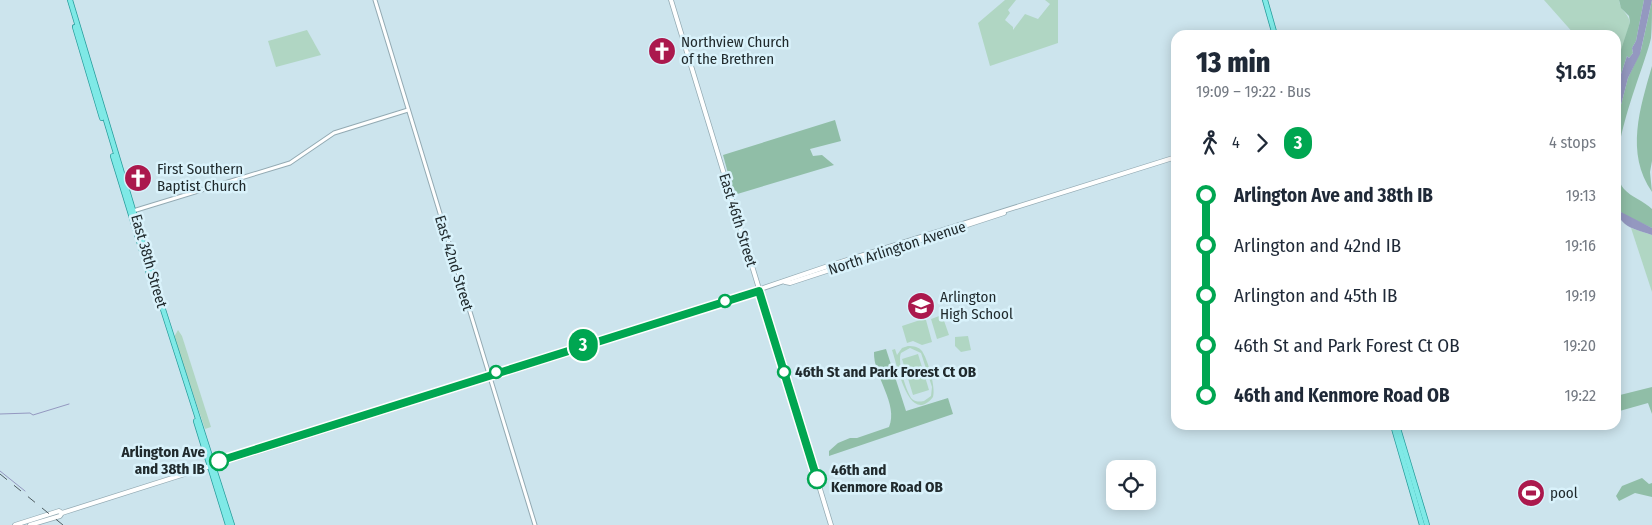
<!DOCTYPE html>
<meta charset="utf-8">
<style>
body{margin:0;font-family:"Fira Sans Condensed",sans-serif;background:#f6f6f7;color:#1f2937;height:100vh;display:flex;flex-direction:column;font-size:19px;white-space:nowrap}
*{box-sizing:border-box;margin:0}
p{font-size:16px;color:#747a83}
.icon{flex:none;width:28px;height:28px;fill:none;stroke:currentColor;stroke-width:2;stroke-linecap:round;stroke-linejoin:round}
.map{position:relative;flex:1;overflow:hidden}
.panel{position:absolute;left:1171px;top:30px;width:450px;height:400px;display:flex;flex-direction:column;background:#fff;border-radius:15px;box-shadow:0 2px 12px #0003}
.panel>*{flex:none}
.badge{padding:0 10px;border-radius:16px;font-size:18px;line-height:32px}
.fabs{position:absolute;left:1106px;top:460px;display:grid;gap:10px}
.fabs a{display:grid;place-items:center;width:50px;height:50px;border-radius:10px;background:#fff;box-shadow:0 2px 12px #0003;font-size:25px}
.map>.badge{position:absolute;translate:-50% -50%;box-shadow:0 0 0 2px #fff}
.legs{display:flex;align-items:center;gap:8px;height:55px;padding:0 25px;font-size:16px}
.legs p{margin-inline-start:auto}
.overview{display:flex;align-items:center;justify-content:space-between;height:85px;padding:0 25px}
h1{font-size:28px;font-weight:800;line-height:38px}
ul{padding:0 25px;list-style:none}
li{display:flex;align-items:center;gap:18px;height:50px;font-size:19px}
li i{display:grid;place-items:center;width:8px;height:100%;margin:0 6px;background:currentColor}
li i::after{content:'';width:12px;height:12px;margin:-6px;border:4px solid;border-radius:50%;background:#fff}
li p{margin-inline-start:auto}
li:first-child i{background:linear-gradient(#0000 50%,currentColor 0)}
li:last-child i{background:linear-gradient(currentColor 50%,#0000 0)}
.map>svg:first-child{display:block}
.green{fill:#b0d6c3;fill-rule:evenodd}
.forest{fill:#90bea7}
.water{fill:#9498c0}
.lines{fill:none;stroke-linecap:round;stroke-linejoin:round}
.stream{stroke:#9498c0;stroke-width:1}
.tertiary-casing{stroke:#93aab3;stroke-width:5}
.secondary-casing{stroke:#93aab3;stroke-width:5.5}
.primary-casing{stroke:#269c9b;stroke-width:6}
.tertiary{stroke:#fff;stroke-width:3}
.secondary{stroke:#fff;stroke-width:4}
.primary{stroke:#7fe9e6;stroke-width:4.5}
.rail{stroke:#4d5b60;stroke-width:1;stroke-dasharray:9 9;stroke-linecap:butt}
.line-1-casing{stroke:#fff;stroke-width:11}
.line-1{stroke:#00a651;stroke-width:8}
.stop-1-dot{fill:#fff;stroke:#00a651;stroke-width:2.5}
.labels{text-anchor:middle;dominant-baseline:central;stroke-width:5;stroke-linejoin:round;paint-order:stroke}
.poi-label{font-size:15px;fill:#202a2d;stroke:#d9f2fb;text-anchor:start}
.street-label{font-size:15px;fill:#202a2d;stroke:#d9f2fb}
.stop-label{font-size:15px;font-weight:bold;fill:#202a2d;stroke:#d9f2fb;text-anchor:start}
</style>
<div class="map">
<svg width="1652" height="525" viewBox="0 0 1652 525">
<rect width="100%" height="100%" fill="#cce4ed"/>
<!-- green -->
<g class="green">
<polygon points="1005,0 1016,0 1008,10 1010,13 1005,20 1013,27 1013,30 1025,14 1038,19 1050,4 1045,0 1058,0 1058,43 990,66 978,23"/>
<path d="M1544,0H1619C1620,10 1628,13 1630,22L1616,74V35H1575Z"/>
<polygon points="307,30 321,55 276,67 268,41"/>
<polygon points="1631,228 1652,235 1652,292"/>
<polygon points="942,315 949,335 937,339 931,319"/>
<polygon points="923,319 926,320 932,342 922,345 913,341 907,343 902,326"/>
<polygon points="178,330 182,336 211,427 205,429 174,337"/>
<polygon points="968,336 971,350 961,352 955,346 955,337"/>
<path d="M908,346C914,346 919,347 922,351C928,360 936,388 933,397C909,427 897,364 892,350L895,349L897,355L902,348ZM910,348L921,353L932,387L931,396L924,401C919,402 916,402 912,399C906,392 897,361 901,353Z"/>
<polygon points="918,354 929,390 913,395 902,359"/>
</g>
<!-- forest -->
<g class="forest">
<polygon points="1619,0 1644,0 1636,41 1632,48 1633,53 1629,58 1627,56 1616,89 1620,53 1630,22 1629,16 1621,8"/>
<path d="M1652,0C1652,12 1652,26 1651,38C1644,70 1602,161 1624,189C1631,197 1644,201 1652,209V228L1626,216L1621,212L1616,198V124L1628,78L1641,50Z"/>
<path d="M1652,66V161L1650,172L1652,192C1625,153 1640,108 1652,66Z"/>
<polygon points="835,120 841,141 810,149 813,156 822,155 834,165 734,195 723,155"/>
<path d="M886,349L906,411L948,398L953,414L829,456V451L838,443L850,438H857L889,427C899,404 873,376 874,352Z"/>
<polygon points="1652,387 1652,414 1648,403 1616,412 1616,396"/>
<polygon points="1642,478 1649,484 1652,483 1652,497 1635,493 1619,501 1616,496 1622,486"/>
</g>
<!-- water -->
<g class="water">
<polygon points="1644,0 1652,0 1640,54 1628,78 1616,124 1616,89 1627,56 1629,58 1633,53 1632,48 1636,41"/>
<path d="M1616,198L1621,212L1652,228V235C1628,227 1616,226 1616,198Z"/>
</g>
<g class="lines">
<!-- stream -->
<g class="stream">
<polyline points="0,414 30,413 33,415 69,404"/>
<polyline points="0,471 25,491"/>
</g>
<!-- tertiary casing -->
<g class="tertiary-casing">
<g id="tertiary">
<polyline points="375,0 535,525"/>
<polyline points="133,211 290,163 334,133 408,110"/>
</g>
</g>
<!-- secondary casing -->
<g class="secondary-casing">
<g id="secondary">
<polyline points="671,0 831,525"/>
<polyline points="785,282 790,283 1004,213"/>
<polyline points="212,466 596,345 828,266 1176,157"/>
<polyline points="15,525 59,511 62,513"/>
<polyline points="30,525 60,516 62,513 210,466 217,461 595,341 600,342"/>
</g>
</g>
<!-- primary casing -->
<g class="primary-casing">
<g id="primary">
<polyline points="70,0 160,300 232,525"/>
<polyline points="1265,0 1275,35"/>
<polyline points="75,27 102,118"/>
<polyline points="113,156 151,280"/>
<polyline points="196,421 228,525"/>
<polyline points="1393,425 1422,525"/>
<polyline points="1397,425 1427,525"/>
</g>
</g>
<!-- tertiary -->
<use href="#tertiary" class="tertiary"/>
<!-- secondary -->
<use href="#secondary" class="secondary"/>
<!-- primary -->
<use href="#primary" class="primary"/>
<!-- rail -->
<polyline class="rail" points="0,474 63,525"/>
</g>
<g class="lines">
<!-- line-1 casing -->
<g class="line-1-casing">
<polyline id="line-1" points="219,461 759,291 817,479"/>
</g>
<!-- line-1 -->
<use href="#line-1" class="line-1"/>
</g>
<!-- icons -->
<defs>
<g id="church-disc" transform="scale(1.4375)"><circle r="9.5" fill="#ab194d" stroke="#d9f2fb"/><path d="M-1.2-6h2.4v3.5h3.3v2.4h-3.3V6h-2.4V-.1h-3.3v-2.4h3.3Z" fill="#fff"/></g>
<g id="school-disc" transform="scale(1.4375)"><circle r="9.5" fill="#ab194d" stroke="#d9f2fb"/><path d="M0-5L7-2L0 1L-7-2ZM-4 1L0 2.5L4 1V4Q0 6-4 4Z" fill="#fff"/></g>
<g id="stadium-disc" transform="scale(1.4375)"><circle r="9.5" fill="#ab194d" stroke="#d9f2fb"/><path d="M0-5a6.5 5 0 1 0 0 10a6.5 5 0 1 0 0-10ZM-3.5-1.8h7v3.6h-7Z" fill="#fff"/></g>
</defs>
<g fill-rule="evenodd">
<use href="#church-disc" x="662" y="51"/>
<use href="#church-disc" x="138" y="178"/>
<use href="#school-disc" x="921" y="306"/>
<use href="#stadium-disc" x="1531" y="493"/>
</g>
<!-- markers -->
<g class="stop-1-dot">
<circle cx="725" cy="301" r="6"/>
<circle cx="496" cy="372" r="6"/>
<circle cx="784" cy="372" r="6"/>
<circle cx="219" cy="461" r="9"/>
<circle cx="817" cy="479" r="9"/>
</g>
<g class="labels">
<!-- poi labels -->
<g class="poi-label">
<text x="681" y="42">Northview Church<tspan x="681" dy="17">of the Brethren</tspan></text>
<text x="157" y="169">First Southern<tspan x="157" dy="17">Baptist Church</tspan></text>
<text x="940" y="297">Arlington<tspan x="940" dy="17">High School</tspan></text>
<text x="1550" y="493">pool</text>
</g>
<!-- street labels -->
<g class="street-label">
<text transform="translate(738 220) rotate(73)">East 46th Street</text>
<text transform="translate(897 248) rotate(-18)">North Arlington Avenue</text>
<text transform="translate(149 261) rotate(74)">East 38th Street</text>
<text transform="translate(454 263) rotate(73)">East 42nd Street</text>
</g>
<!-- stop labels -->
<g class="stop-label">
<text x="795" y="372">46th St and Park Forest Ct OB</text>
<text x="205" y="452" text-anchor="end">Arlington Ave<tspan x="205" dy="17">and 38th IB</tspan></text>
<text x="831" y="470">46th and<tspan x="831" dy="17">Kenmore Road OB</tspan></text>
</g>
</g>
</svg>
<div class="fabs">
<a><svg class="icon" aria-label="locate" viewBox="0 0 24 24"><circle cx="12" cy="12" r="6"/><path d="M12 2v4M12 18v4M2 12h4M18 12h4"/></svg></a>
</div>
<b class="badge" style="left:583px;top:345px;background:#00a651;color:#fff">3</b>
<section class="panel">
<div class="overview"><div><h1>13 min</h1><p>19:09 – 19:22 · Bus</p></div><b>$1.65</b></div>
<div class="legs"><svg class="icon" aria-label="walk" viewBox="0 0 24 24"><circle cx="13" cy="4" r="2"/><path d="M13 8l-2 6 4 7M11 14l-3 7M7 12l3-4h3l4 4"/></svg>4<svg class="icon" aria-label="forward" viewBox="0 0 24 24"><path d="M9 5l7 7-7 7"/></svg><b class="badge" style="background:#00a651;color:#fff">3</b><p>4 stops</p></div>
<ul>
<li><i style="color:#00a651"></i><b>Arlington Ave and 38th IB</b><p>19:13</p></li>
<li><i style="color:#00a651"></i><span>Arlington and 42nd IB</span><p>19:16</p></li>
<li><i style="color:#00a651"></i><span>Arlington and 45th IB</span><p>19:19</p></li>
<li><i style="color:#00a651"></i><span>46th St and Park Forest Ct OB</span><p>19:20</p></li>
<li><i style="color:#00a651"></i><b>46th and Kenmore Road OB</b><p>19:22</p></li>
</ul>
</section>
</div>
